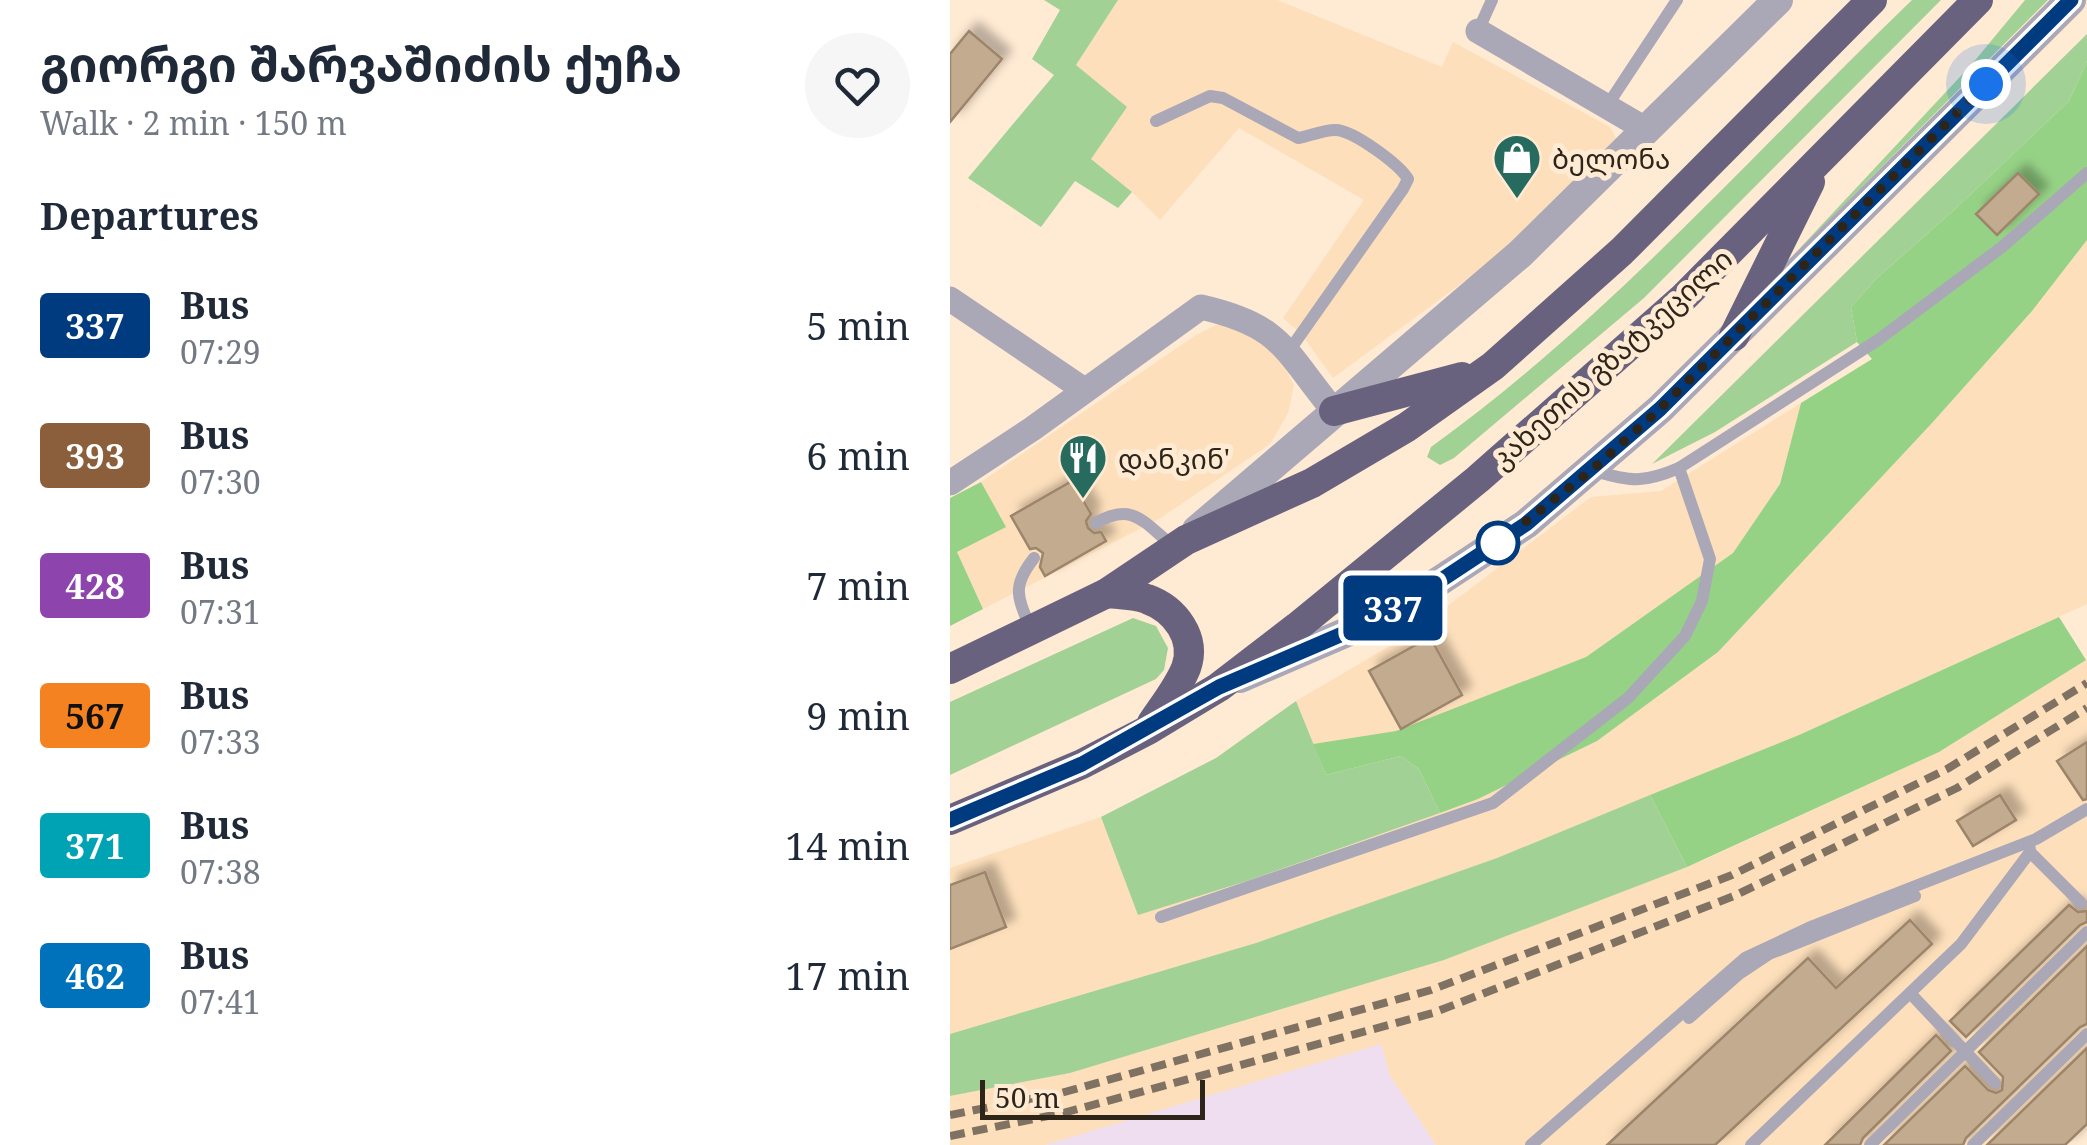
<!DOCTYPE html>
<meta charset="utf-8">
<style>
body{margin:0;font-family:"Noto Serif","Noto Sans Georgian",serif;background:#f6f6f7;color:#1f2937;height:100vh;display:flex;flex-direction:column;font-size:38px;white-space:nowrap}
*{box-sizing:border-box;margin:0}
p{font-size:32px;color:#747a83}
.icon{flex:none;width:55px;height:55px;fill:none;stroke:currentColor;stroke-width:2;stroke-linecap:round;stroke-linejoin:round}
.map{position:relative;flex:1;overflow:hidden}
.drawer{display:flex;flex-direction:column;background:#fff;width:950px}
.drawer>*{flex:none}
.badge{padding:0 20px;border-radius:8px;font-size:35px;line-height:65px}
.scale{position:absolute;left:30px;bottom:25px;width:225px;box-sizing:border-box;padding-left:10px;border:5px solid #2e251a;border-top:0;font-size:28px;line-height:35px;white-space:nowrap;color:#2e251a;-webkit-text-stroke:8px #ffead3;paint-order:stroke}
.you{position:absolute;width:50px;height:50px;margin:-25px;border:8px solid #fff;border-radius:50%;background:#1a73e8;box-shadow:0 0 0 15px #1a73e833}
.map>.badge{position:absolute;translate:-50% -50%;box-shadow:0 0 0 5px #fff}
h2{padding:0 40px;font-size:38px;line-height:90px}
.round{display:grid;place-items:center;flex:none;width:105px;height:105px;border-radius:52px;background:#f6f6f7}
.summary{display:flex;align-items:center;justify-content:space-between;height:170px;padding:0 40px}
h1{font-size:48px;font-weight:700;line-height:75px}
ul{padding:0;list-style:none}
li{display:flex;align-items:center;gap:30px;height:130px;padding:0 40px}
li div{flex:1}
li b{display:block;font-size:38px}
li em{font-style:normal}
li .badge{min-width:110px;font-weight:700;text-align:center}
main{display:flex;flex:1;min-height:0}
.map>svg:first-child{display:block}
.built{fill:#fddfbb}
.industrial{fill:#eedef0}
.green{fill:#a2d195}
.forest{fill:#96d286}
.building{fill:#c3ab8f;stroke:#9c856a;stroke-width:2.5;filter:url(#shadow)}
.lines{fill:none;stroke-linecap:round;stroke-linejoin:round}
.service{stroke:#aaa7b6;stroke-width:12}
.minor{stroke:#aaa7b6;stroke-width:25}
.tertiary{stroke:#aaa7b6;stroke-width:30}
.trunk{stroke:#68627e;stroke-width:30}
.rail{stroke:#807263;stroke-width:8;stroke-dasharray:15 8;stroke-linecap:butt}
.line-casing{stroke:#fff;stroke-width:22}
.line{stroke:#003b80;stroke-width:15}
.walk{stroke:#2e251a;stroke-width:10;stroke-dasharray:0 18}
.stop-dot{fill:#fff;stroke:#003b80;stroke-width:5}
.labels{text-anchor:middle;dominant-baseline:central;stroke-width:10;stroke-linejoin:round;paint-order:stroke}
.poi-label{font-size:28px;fill:#2e251a;stroke:#ffead3;text-anchor:start}
.street-label{font-size:28px;fill:#2e251a;stroke:#ffead3}
</style>
<main>
<section class="drawer">
<div class="summary"><div><h1>გიორგი შარვაშიძის ქუჩა</h1><p>Walk · 2 min · 150 m</p></div><a class="round"><svg class="icon" aria-label="heart" viewBox="0 0 24 24"><path d="M12 20l-8-8c-3-5 5-10 8-4 3-6 11-1 8 4z"/></svg></a></div>
<h2>Departures</h2>
<ul>
<li><span class="badge" style="background:#003b80;color:#fff">337</span><div><b>Bus</b><p>07:29</p></div><em>5 min</em></li>
<li><span class="badge" style="background:#8b5e3c;color:#fff">393</span><div><b>Bus</b><p>07:30</p></div><em>6 min</em></li>
<li><span class="badge" style="background:#8e44ad;color:#fff">428</span><div><b>Bus</b><p>07:31</p></div><em>7 min</em></li>
<li><span class="badge" style="background:#f58220;color:#111">567</span><div><b>Bus</b><p>07:33</p></div><em>9 min</em></li>
<li><span class="badge" style="background:#00a3b4;color:#fff">371</span><div><b>Bus</b><p>07:38</p></div><em>14 min</em></li>
<li><span class="badge" style="background:#0072bc;color:#fff">462</span><div><b>Bus</b><p>07:41</p></div><em>17 min</em></li>
</ul>
</section>
<div class="map">
<svg width="1137" height="1145" viewBox="0 0 1137 1145">
<defs>
<filter id="shadow"><feDropShadow dx="9" dy="-9" stdDeviation="5" flood-color="#0004"/></filter>
</defs>
<rect width="100%" height="100%" fill="#ffead3"/>
<!-- built -->
<g class="built">
<polygon points="168,0 327,0 492,67 503,42 660,127 667,140 539,263 383,378 352,335 333,318 414,200 289,128 210,220 182,192 141,159 126,65"/>
<polygon points="1137,240 1137,604 849,735 547,858 306,943 0,1034 0,868 151,817 188,914 300,880 528,799 647,741 768,652 982,423 1082,311"/>
<polygon points="276,320 325,349 344,385 338,413 320,444 209,519 33,609 6,552 55,527 31,482 246,335"/>
<polygon points="851,403 830,484 783,553 636,657 446,731 363,744 346,701 462,633 641,497 711,491"/>
<polygon points="1137,659 1137,1121 1113,1145 486,1145 440,1076 431,1045 114,1141 95,1145 0,1145 0,1096 120,1073 494,960 754,860 989,752"/>
</g>
<!-- industrial -->
<polygon class="industrial" points="431,1044 440,1076 486,1145 95,1145"/>
<!-- green -->
<g class="green">
<polygon points="94,0 168,0 126,65 177,107 141,159 182,192 168,208 125,181 91,227 18,178 104,75 82,59 110,10"/>
<path d="M962,0H991L694,298L504,458L490,465L477,457L481,447C660,318 804,152 962,0Z"/>
<polygon points="1075,0 1098,0 838,261 1022,64"/>
<polygon points="1137,34 1137,61 1119,101 1003,211 927,278 901,307 907,342 765,432 702,464"/>
<polygon points="183,618 206,626 218,648 214,670 206,679 0,775 0,702"/>
<polygon points="346,701 376,775 451,756 469,769 490,813 300,880 188,915 151,817 266,758"/>
<polygon points="700,795 737,867 494,960 120,1073 0,1096 0,1034 306,943 547,858"/>
</g>
<!-- forest -->
<g class="forest">
<polygon points="1137,61 1137,240 1082,311 982,423 768,652 647,741 528,799 490,813 469,769 451,756 376,775 363,744 446,731 636,657 783,553 830,484 851,403 922,359 907,342 901,307 927,278 1003,211 1119,101"/>
<polygon points="31,482 56,527 7,552 33,609 0,626 0,498"/>
<polygon points="1109,617 1136,660 989,752 737,867 700,795 849,735"/>
</g>
<!-- building -->
<g class="building">
<polygon points="19,31 52,59 0,122 0,54"/>
<polygon points="1068,173 1089,194 1047,235 1026,214"/>
<polygon points="122,481 141,514 136,521 138,528 144,533 151,532 156,541 95,576 90,567 93,553 86,548 80,549 61,516"/>
<polygon points="480,637 512,695 451,729 419,671"/>
<polygon points="1137,742 1137,799 1133,800 1107,761"/>
<polygon points="1050,795 1066,820 1023,846 1007,821"/>
<polygon points="35,872 56,927 0,949 0,885"/>
<polygon points="1119,905 1128,912 1137,911 1137,922 1130,925 1016,1037 1000,1021"/>
<polygon points="960,920 982,944 765,1145 657,1145 858,958 886,988"/>
<polygon points="1137,946 1137,1024 1130,1027 1016,1138 1013,1145 934,1145 1015,1066 1038,1090 1046,1093 1052,1090 1053,1077 1029,1052"/>
<polygon points="986,1035 1001,1051 913,1138 910,1145 875,1145"/>
<polygon points="1137,1048 1137,1124 1115,1145 1037,1145"/>
</g>
<g class="lines">
<!-- service -->
<g class="service">
<polyline points="528,31 542,0"/>
<polyline points="657,106 727,0"/>
<path d="M206,121L260,96L273,98L348,138C360,136 375,129 387,130C405,132 449,164 458,179L453,189L339,351"/>
<path d="M645,471C681,482 694,483 729,468L928,340L1052,247L1137,173"/>
<path d="M146,523C183,501 194,523 223,546"/>
<path d="M80,627C67,596 62,586 84,558"/>
<polyline points="1080,852 1131,903"/>
<polyline points="211,917 543,803 678,698 735,636 752,601 760,559 729,468"/>
<polyline points="960,993 1045,1083"/>
<polyline points="739,1018 789,974 819,954 965,896"/>
<polyline points="581,1145 795,958 863,926 1086,839 1137,809"/>
<polyline points="801,1145 1011,944 1080,852 1079,842"/>
<polyline points="920,1145 1137,932"/>
<polyline points="1023,1145 1137,1034"/>
</g>
<!-- minor -->
<g class="minor">
<polyline points="528,31 697,130"/>
<polyline points="0,299 133,389"/>
<path d="M0,483L82,429L251,307C334,326 334,351 384,411"/>
</g>
<!-- tertiary -->
<g class="tertiary">
<polyline points="247,530 570,254 828,0"/>
<polyline points="290,678 404,629 465,597 576,524 710,409 1121,0"/>
</g>
<!-- trunk -->
<g class="trunk">
<polyline points="784,336 860,182"/>
<polyline points="384,411 512,377"/>
<path d="M157,593C170,595 185,594 197,599C225,609 247,638 236,668C228,688 213,706 202,723"/>
<polyline points="0,669 157,593 236,540 362,483 457,427 543,366 672,251 922,0"/>
<polyline points="0,820 132,764 198,730 269,687 347,627 528,479 733,298 1028,0"/>
</g>
<!-- rail -->
<g class="rail">
<polyline points="0,1115 111,1093 481,990 782,875 997,769 1137,683"/>
<polyline points="0,1136 113,1113 483,1013 784,896 1007,788 1137,708"/>
</g>
</g>
<g class="lines">
<!-- line casing -->
<g class="line-casing">
<polyline id="line" points="0,820 132,764 269,687 404,629 464,598 576,524 710,409 1121,0"/>
</g>
<!-- line -->
<use href="#line" class="line"/>
<!-- walk -->
<polyline class="walk" points="548,543 642,470 710,409 1036,84"/>
</g>
<!-- icons -->
<defs>
<g id="shop-pin" transform="scale(2.5)"><path d="M0 17L-7.5 6A9.5 9.5 0 1 1 7.5 6Z" fill="#266b5e" stroke="#ffead3"/><path d="M-5-2.5h2.3a2.7 3.5 0 0 1 5.4 0H5L5.5 6h-11ZM-1.5-2.5h3a1.5 2.3 0 0 0-3 0Z" fill="#fff"/></g>
<g id="restaurant-pin" transform="scale(2.5)"><path d="M0 17L-7.5 6A9.5 9.5 0 1 1 7.5 6Z" fill="#266b5e" stroke="#ffead3"/><path d="M-5-6h1v4h1v-4h1v4h1v-4h1v5L-1.5 .5V6h-2V.5L-5-1ZM5-6V6H3V1.5H1.5Q1.5-4 5-6Z" fill="#fff"/></g>
</defs>
<g fill-rule="evenodd">
<use href="#shop-pin" x="567" y="158"/>
<use href="#restaurant-pin" x="133" y="458"/>
</g>
<!-- markers -->
<circle class="stop-dot" cx="548" cy="543" r="20"/>
<g class="labels">
<!-- poi labels -->
<g class="poi-label">
<text x="602" y="158">ბელონა</text>
<text x="168" y="458">დანკინ'</text>
</g>
<!-- street labels -->
<g class="street-label">
<text transform="translate(661 358) rotate(-42)">კახეთის გზატკეცილი</text>
</g>
</g>
</svg>
<div class="scale">50 m</div>
<div class="you" style="left:1036px;top:84px"></div>
<b class="badge" style="left:443px;top:608px;background:#003b80;color:#fff">337</b>
</div>
</main>
